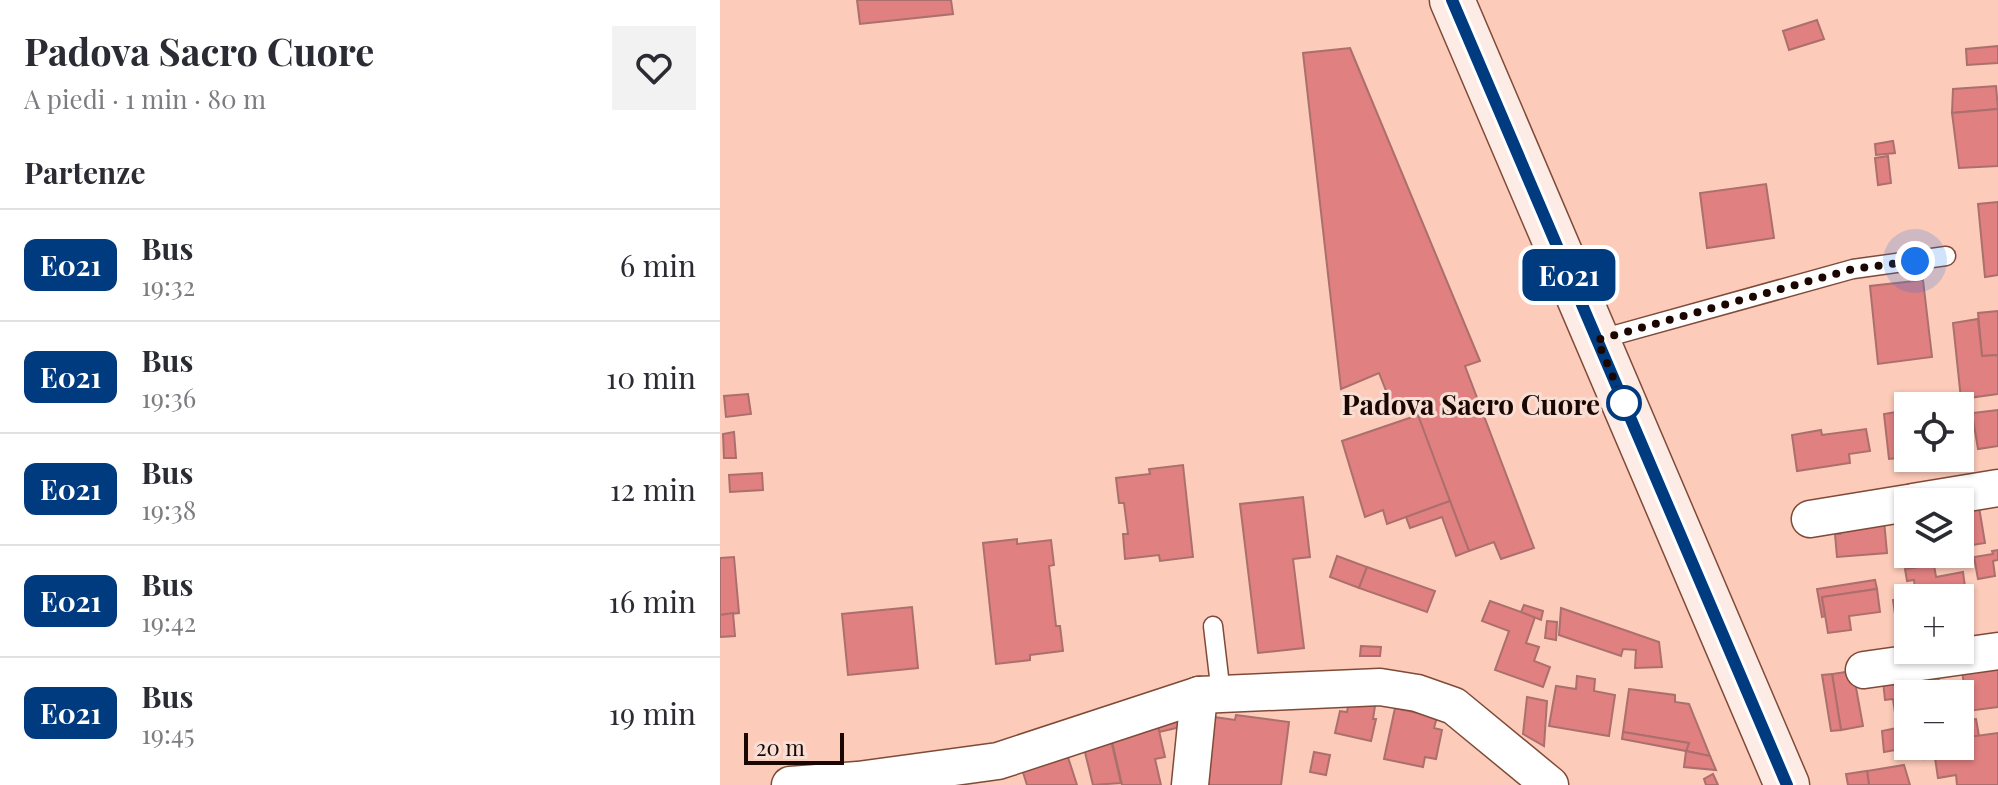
<!DOCTYPE html>
<html lang="it">
<meta charset="utf-8">
<style>
body{margin:0;font-family:"Playfair Display",serif;background:#f2f2f3;color:#2b2b33;height:100vh;display:flex;flex-direction:column;font-size:30px;white-space:nowrap}
*{box-sizing:border-box;margin:0}
p{font-size:26px;color:#7c7c81}
.icon{flex:none;width:44px;height:44px;fill:none;stroke:currentColor;stroke-width:2;stroke-linecap:round;stroke-linejoin:round}
.map{position:relative;flex:1;overflow:hidden}
.sheet{display:flex;flex-direction:column;background:#fff;width:720px}
.sheet>*{flex:none}
.badge{padding:0 16px;border-radius:12px;font-size:28px;line-height:52px}
.tools{position:absolute;left:1174px;top:392px;display:grid;gap:16px}
.tools a{display:grid;place-items:center;width:80px;height:80px;border-radius:0px;background:#fff;box-shadow:0 2px 6px #0004;font-size:40px}
.scale{position:absolute;left:24px;bottom:20px;width:100px;box-sizing:border-box;padding-left:8px;border:4px solid #1b0702;border-top:0;font-size:22px;line-height:28px;white-space:nowrap;color:#1b0702;-webkit-text-stroke:6px #f8dfd5;paint-order:stroke}
.you{position:absolute;width:40px;height:40px;margin:-20px;border:6px solid #fff;border-radius:50%;background:#1a73e8;box-shadow:0 0 0 12px #1a73e833}
.map>.badge{position:absolute;translate:-50% -50%;box-shadow:0 0 0 4px #fff}
h2{padding:0 24px;font-size:30px;line-height:72px}
.round{display:grid;place-items:center;flex:none;width:84px;height:84px;border-radius:0px;background:#f2f2f3}
.head{display:flex;align-items:center;justify-content:space-between;height:136px;padding:0 24px}
h1{font-size:38px;font-weight:700;line-height:60px}
ul{padding:0;list-style:none}
li{display:flex;align-items:center;gap:24px;height:112px;padding:0 24px;border-top:2px solid #e1e1e2}
li div{flex:1}
li b{display:block;font-size:30px}
li em{font-style:normal}
li .badge{min-width:88px;font-weight:700;text-align:center}
main{display:flex;flex:1;min-height:0}
.map>svg:first-child{display:block}
.building{fill:#e08080;stroke:#ab6f6d;stroke-width:2}
.lines{fill:none;stroke-linecap:round;stroke-linejoin:round}
.lane-casing{stroke:#7f4b38;stroke-width:21}
.street-casing{stroke:#7f4b38;stroke-width:39}
.secondary-casing{stroke:#7f4b38;stroke-width:47}
.lane{stroke:#fff;stroke-width:18}
.street{stroke:#fff;stroke-width:36}
.secondary{stroke:#fdece5;stroke-width:44}
.line-casing{stroke:#fff;stroke-width:18}
.line{stroke:#003b80;stroke-width:12}
.walk{stroke:#1b0702;stroke-width:8;stroke-dasharray:0 14.4}
.stop-dot{fill:#fff;stroke:#003b80;stroke-width:4}
.labels{text-anchor:middle;dominant-baseline:central;stroke-width:6;stroke-linejoin:round;paint-order:stroke}
.stop-label{font-size:28px;font-weight:bold;fill:#1b0702;stroke:#f8dfd5;text-anchor:end}
</style>
<main>
<section class="sheet">
<div class="head"><div><h1>Padova Sacro Cuore</h1><p>A piedi · 1 min · 80 m</p></div><a class="round"><svg class="icon" aria-label="heart" viewBox="0 0 24 24"><path d="M12 20l-8-8c-3-5 5-10 8-4 3-6 11-1 8 4z"/></svg></a></div>
<h2>Partenze</h2>
<ul>
<li><span class="badge" style="background:#003b80;color:#fff">E021</span><div><b>Bus</b><p>19:32</p></div><em>6 min</em></li>
<li><span class="badge" style="background:#003b80;color:#fff">E021</span><div><b>Bus</b><p>19:36</p></div><em>10 min</em></li>
<li><span class="badge" style="background:#003b80;color:#fff">E021</span><div><b>Bus</b><p>19:38</p></div><em>12 min</em></li>
<li><span class="badge" style="background:#003b80;color:#fff">E021</span><div><b>Bus</b><p>19:42</p></div><em>16 min</em></li>
<li><span class="badge" style="background:#003b80;color:#fff">E021</span><div><b>Bus</b><p>19:45</p></div><em>19 min</em></li>
</ul>
</section>
<div class="map">
<svg width="1278" height="785" viewBox="0 0 1278 785">
<rect width="100%" height="100%" fill="#fccbb9"/>
<!-- building -->
<g class="building">
<polygon points="137,0 231,0 233,14 140,24"/>
<polygon points="1097,20 1104,39 1069,50 1063,31"/>
<polygon points="1278,46 1278,63 1247,65 1246,49"/>
<polygon points="630,48 760,361 745,366 814,548 781,559 774,542 749,551 693,404 674,411 659,373 621,389 583,53"/>
<polygon points="1276,86 1278,109 1232,113 1233,89"/>
<polygon points="1278,109 1278,166 1239,168 1232,113"/>
<polygon points="1173,141 1175,153 1156,155 1155,144"/>
<polygon points="1168,156 1171,183 1158,185 1155,158"/>
<polygon points="1046,184 1054,238 987,248 980,193"/>
<polygon points="1278,202 1278,275 1265,277 1258,204"/>
<polygon points="1203,280 1212,357 1158,364 1150,286"/>
<polygon points="1278,311 1278,355 1262,356 1258,313"/>
<polygon points="1258,319 1262,356 1278,355 1278,394 1241,399 1233,323"/>
<polygon points="28,394 31,414 6,417 4,396"/>
<polygon points="1246,398 1248,418 1240,419 1240,406 1212,406 1211,403"/>
<polygon points="1188,410 1188,457 1169,459 1164,414"/>
<polygon points="1278,410 1278,446 1258,449 1252,413"/>
<polygon points="698,415 730,501 667,524 663,510 645,517 622,441"/>
<polygon points="1146,429 1150,451 1129,454 1130,463 1077,471 1072,435 1101,430 1102,435"/>
<polygon points="14,432 16,458 4,458 3,434"/>
<polygon points="463,465 473,557 440,561 439,555 405,559 403,534 408,534 404,503 399,503 396,478 430,474 429,469"/>
<polygon points="42,473 43,490 10,492 9,475"/>
<polygon points="1257,495 1265,543 1240,547 1240,502"/>
<polygon points="583,497 590,557 573,559 584,648 538,653 520,504"/>
<polygon points="730,501 749,551 736,556 722,517 690,528 686,517"/>
<polygon points="1164,520 1167,553 1117,557 1115,534 1120,534 1118,524"/>
<polygon points="297,539 297,544 331,540 334,565 329,566 336,626 340,626 343,651 310,655 310,660 276,664 263,543"/>
<polygon points="1278,550 1278,560 1273,561 1275,576 1258,579 1254,557 1273,554 1272,551"/>
<polygon points="617,556 647,567 639,588 610,577"/>
<polygon points="14,557 19,613 0,615 0,558"/>
<polygon points="1214,565 1216,577 1243,572 1248,609 1240,610 1240,598 1196,598 1194,580 1187,581 1185,569"/>
<polygon points="647,567 715,591 707,612 639,588"/>
<polygon points="1155,580 1157,589 1102,597 1105,616 1102,617 1097,589"/>
<polygon points="1157,589 1160,612 1129,616 1131,630 1108,633 1102,597"/>
<polygon points="1186,598 1188,619 1176,621 1173,600"/>
<polygon points="770,601 815,617 806,643 819,647 814,661 830,667 823,687 775,670 789,631 762,621"/>
<polygon points="804,605 823,611 821,620 801,612"/>
<polygon points="192,607 198,668 128,675 122,614"/>
<polygon points="841,608 939,642 942,667 915,668 916,650 903,649 901,656 839,635"/>
<polygon points="13,613 15,636 0,637 0,615"/>
<polygon points="827,621 837,622 836,640 825,638"/>
<polygon points="641,646 661,647 660,656 640,656"/>
<polygon points="1240,658 1278,661 1278,707 1248,711"/>
<polygon points="1216,663 1221,694 1188,694 1188,732 1178,733 1173,699 1165,700 1162,671"/>
<polygon points="1133,671 1143,726 1121,730 1112,674"/>
<polygon points="1112,674 1121,730 1111,731 1102,675"/>
<polygon points="857,676 875,679 874,691 895,695 889,736 829,726 836,686 856,689"/>
<polygon points="909,689 955,695 955,702 969,704 990,756 966,751 969,743 903,732"/>
<polygon points="807,697 827,701 824,746 803,734"/>
<polygon points="629,701 655,706 653,719 656,719 651,741 615,733 620,711 627,712"/>
<polygon points="675,708 717,717 714,728 722,730 716,759 705,757 703,767 664,759"/>
<polygon points="463,713 465,726 439,732 437,722"/>
<polygon points="516,715 569,722 561,785 484,785 494,717 515,720"/>
<polygon points="1256,719 1259,736 1240,739 1240,721"/>
<polygon points="437,722 445,757 435,759 441,785 402,785 390,733"/>
<polygon points="1177,728 1178,733 1188,732 1188,739 1180,740 1181,749 1164,752 1162,731"/>
<polygon points="903,732 969,743 966,751 902,739"/>
<polygon points="1278,733 1278,785 1237,785 1236,775 1218,778 1215,758 1251,752 1248,737"/>
<polygon points="390,736 401,783 373,785 362,740"/>
<polygon points="1228,746 1229,755 1205,759 1203,748"/>
<polygon points="345,748 357,785 307,785 300,763"/>
<polygon points="966,751 990,756 996,770 964,767"/>
<polygon points="594,752 610,755 606,775 590,772"/>
<polygon points="1184,765 1190,785 1149,785 1147,771"/>
<polygon points="1147,771 1149,785 1128,785 1126,774"/>
<polygon points="993,774 998,785 986,785 984,779"/>
</g>
<g class="lines">
<!-- lane casing -->
<g class="lane-casing">
<g id="lane">
<polyline points="877,340 1133,269 1226,256"/>
<polyline points="493,626 501,694"/>
</g>
</g>
<!-- street casing -->
<g class="street-casing">
<g id="street">
<polyline points="1193,502 1278,488"/>
<polyline points="1090,519 1188,503"/>
<polyline points="1144,670 1278,651"/>
<polyline points="70,785 138,780 278,761 479,695 660,687 697,693 734,706 830,785"/>
<polyline points="470,785 479,695"/>
</g>
</g>
<!-- secondary casing -->
<g class="secondary-casing">
<polyline id="secondary" points="732,0 1067,785"/>
</g>
<!-- lane -->
<use href="#lane" class="lane"/>
<!-- street -->
<use href="#street" class="street"/>
<!-- secondary -->
<use href="#secondary" class="secondary"/>
</g>
<g class="lines">
<!-- line casing -->
<g class="line-casing">
<polyline id="line" points="732,0 1067,785"/>
</g>
<!-- line -->
<use href="#line" class="line"/>
<!-- walk -->
<polyline class="walk" points="904,403 877,340 1133,269 1195,261"/>
</g>
<!-- markers -->
<circle class="stop-dot" cx="904" cy="403" r="16"/>
<g class="labels">
<!-- stop labels -->
<g class="stop-label">
<text x="880" y="403">Padova Sacro Cuore</text>
</g>
</g>
</svg>
<div class="tools">
<a><svg class="icon" aria-label="locate" viewBox="0 0 24 24"><circle cx="12" cy="12" r="6"/><path d="M12 2v4M12 18v4M2 12h4M18 12h4"/></svg></a>
<a><svg class="icon" aria-label="layers" viewBox="0 0 24 24"><path d="M12 4l9 5-9 5-9-5zM3 14l9 5 9-5"/></svg></a>
<a>+</a>
<a>−</a>
</div>
<div class="scale">20 m</div>
<div class="you" style="left:1195px;top:261px"></div>
<b class="badge" style="left:849px;top:275px;background:#003b80;color:#fff">E021</b>
</div>
</main>
